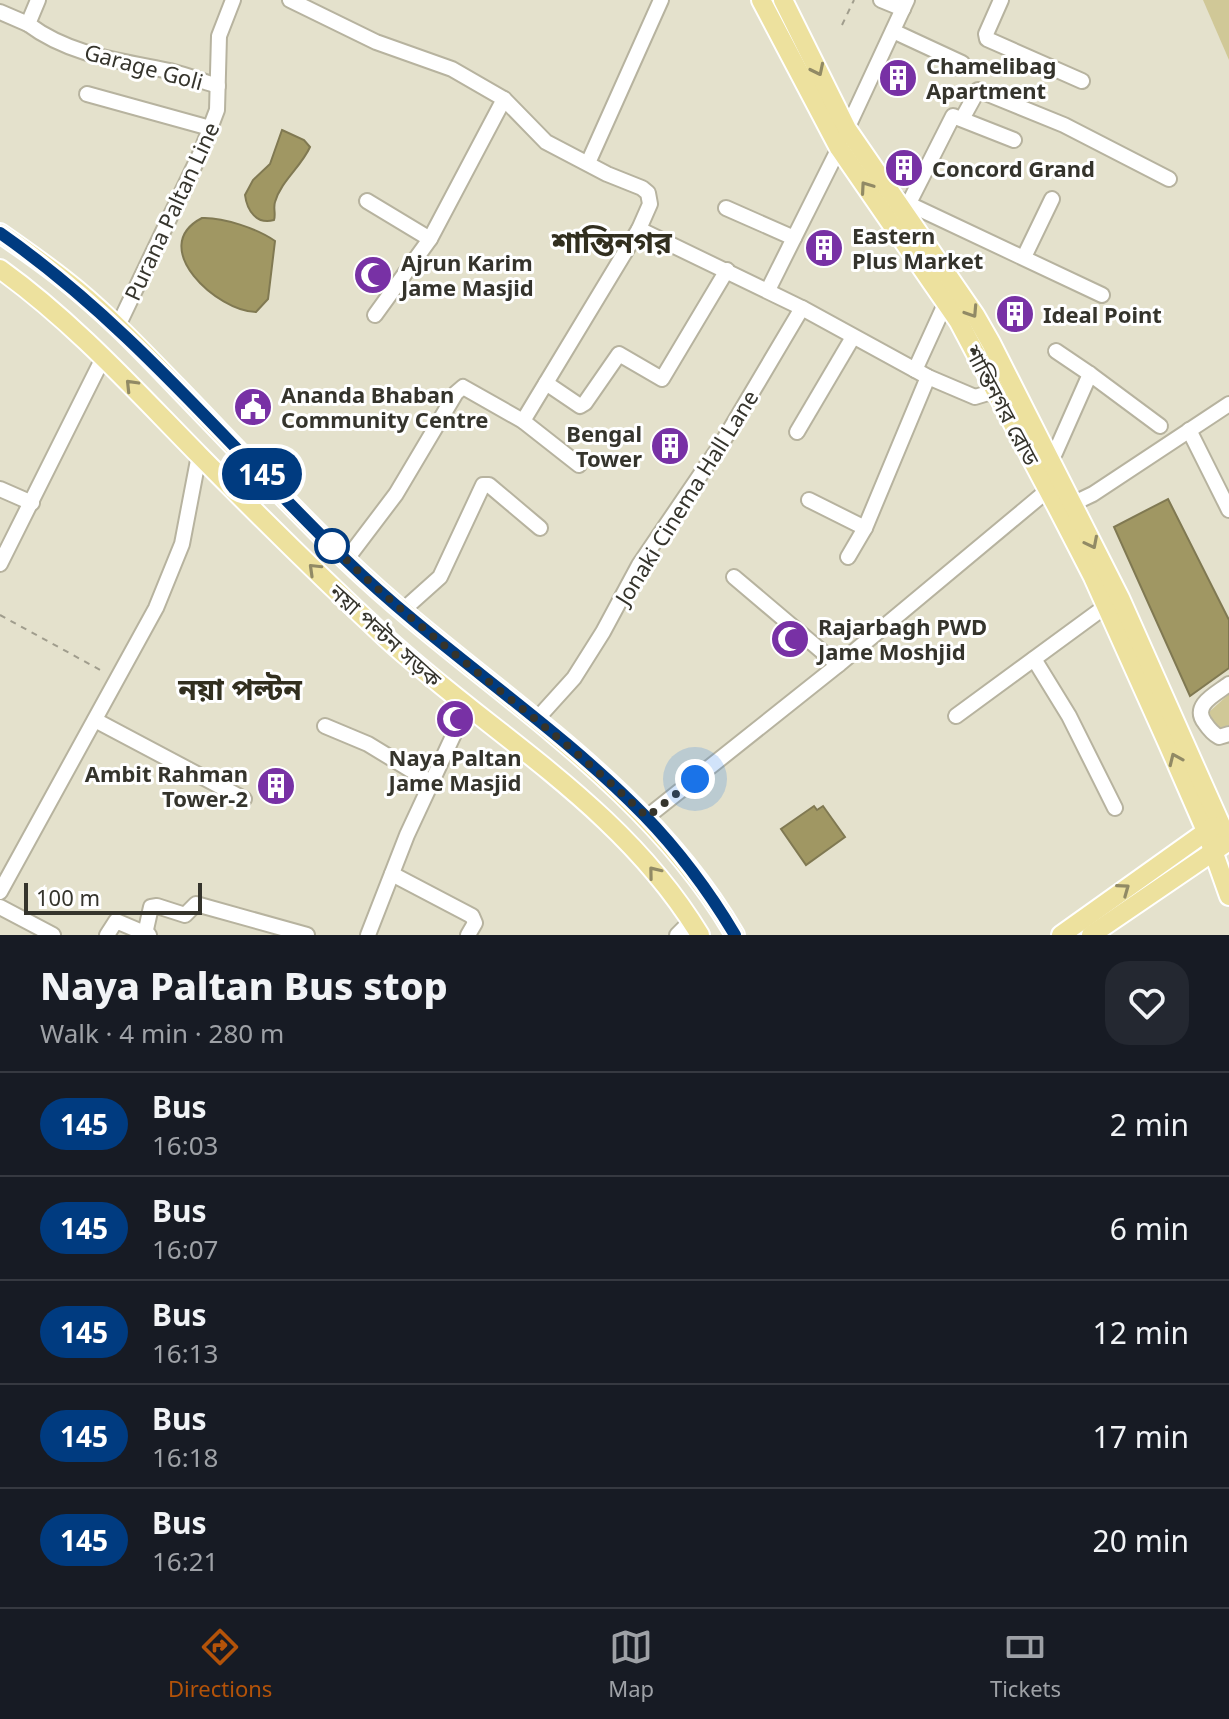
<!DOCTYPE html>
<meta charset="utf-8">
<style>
body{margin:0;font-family:"Noto Sans","Noto Sans Bengali",sans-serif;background:#242831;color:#f1f3f6;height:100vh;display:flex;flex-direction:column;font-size:30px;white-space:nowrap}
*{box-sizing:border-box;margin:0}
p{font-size:26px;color:#9ea1a6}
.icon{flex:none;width:44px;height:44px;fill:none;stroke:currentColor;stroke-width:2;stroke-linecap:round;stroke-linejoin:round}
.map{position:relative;height:935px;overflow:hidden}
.side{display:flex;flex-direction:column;background:#171b24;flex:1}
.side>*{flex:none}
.badge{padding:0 16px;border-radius:26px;font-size:28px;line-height:52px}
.scale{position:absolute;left:24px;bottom:20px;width:178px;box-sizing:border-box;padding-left:8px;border:4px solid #35342c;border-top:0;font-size:22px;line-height:28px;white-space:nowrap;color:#35342c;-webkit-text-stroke:6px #fff;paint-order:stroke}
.you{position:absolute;width:40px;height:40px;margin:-20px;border:6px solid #fff;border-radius:50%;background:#1a73e8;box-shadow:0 0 0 12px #1a73e833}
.map>.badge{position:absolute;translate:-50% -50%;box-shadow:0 0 0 4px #fff}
.round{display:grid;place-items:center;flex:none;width:84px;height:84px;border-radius:24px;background:#242831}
.head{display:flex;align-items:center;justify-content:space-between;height:136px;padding:0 40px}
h1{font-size:38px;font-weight:800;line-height:60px}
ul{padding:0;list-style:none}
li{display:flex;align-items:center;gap:24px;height:104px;padding:0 40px;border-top:2px solid #363941}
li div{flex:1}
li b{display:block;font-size:30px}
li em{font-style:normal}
li .badge{min-width:88px;font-weight:700;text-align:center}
.tabs{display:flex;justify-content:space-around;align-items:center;height:112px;border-top:2px solid #363941;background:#171b24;font-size:22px;color:#9ea1a6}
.tabs a{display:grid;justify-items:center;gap:4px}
.tabs .active{color:#b45309}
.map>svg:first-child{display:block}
.green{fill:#d0c897}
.water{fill:#a09763;stroke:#807952;stroke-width:2}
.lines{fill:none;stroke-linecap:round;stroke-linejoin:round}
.minor-casing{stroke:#b7b39f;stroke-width:18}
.major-casing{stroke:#fff;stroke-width:22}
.path{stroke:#a09d8d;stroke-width:2;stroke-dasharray:6 6;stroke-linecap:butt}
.minor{stroke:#fff;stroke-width:14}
.major{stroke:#ede19e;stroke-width:18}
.oneway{stroke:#918a65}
.line-casing{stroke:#fff;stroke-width:18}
.line{stroke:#003b80;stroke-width:12}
.walk{stroke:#35342c;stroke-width:8;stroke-dasharray:0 14.4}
.stop-dot{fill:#fff;stroke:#003b80;stroke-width:4}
.labels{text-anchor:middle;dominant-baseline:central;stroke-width:6;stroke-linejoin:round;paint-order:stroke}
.poi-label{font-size:22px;font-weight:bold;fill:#35342c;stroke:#fff;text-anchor:start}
.street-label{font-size:22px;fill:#35342c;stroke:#fff}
.district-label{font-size:30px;font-weight:bold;fill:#322f1f;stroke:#fff}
</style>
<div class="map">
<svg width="1229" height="935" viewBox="0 0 1229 935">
<rect width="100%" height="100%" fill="#e4e1cc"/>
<!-- green -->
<g class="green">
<polygon points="1203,0 1229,0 1229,60"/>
<polygon points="1229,694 1229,725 1218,729 1208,713"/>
</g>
<!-- water -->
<g class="water">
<path d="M282,130L304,140L310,147C301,167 281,181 275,202C273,208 276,214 274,220C257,225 247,211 245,195L253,180L270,164Z"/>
<path d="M202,218C223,217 258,229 275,241L268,299L256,312C218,312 146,247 202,218Z"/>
<polygon points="1168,499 1229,620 1229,668 1190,696 1114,527"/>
<polygon points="814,806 817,810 823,806 845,837 806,865 781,829"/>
</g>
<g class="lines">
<!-- minor casing -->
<g class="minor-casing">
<g id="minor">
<polyline points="290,0 376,42 452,69 504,99 546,142 607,174 642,188 648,193 650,204 639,229 523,421"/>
<polyline points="881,0 903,9"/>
<polyline points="1001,0 986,34 987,39 1082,81"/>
<polyline points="0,12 28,24 38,0"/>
<path d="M28,24C69,55 121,61 170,71C186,75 202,81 218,86"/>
<polyline points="893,31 962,63"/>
<polyline points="87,94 210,128"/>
<polyline points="962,119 978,90 1064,125 1169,179"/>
<polyline points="847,129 907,0"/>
<polyline points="588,163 661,0"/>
<polyline points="892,196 1102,295"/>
<polyline points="367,201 430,239"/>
<polyline points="909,203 953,116 1014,140"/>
<polyline points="726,208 794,238"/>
<polyline points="639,229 802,308 928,377 975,397 995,391"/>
<polyline points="1024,257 1052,199"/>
<polyline points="768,290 839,148"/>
<polyline points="375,315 430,239 504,99"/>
<polyline points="118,326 201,152 217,110 219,36 233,0"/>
<polyline points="1056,351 1090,374"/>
<polyline points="915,370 946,302"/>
<polyline points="546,383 580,406 585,403 619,354 662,379 727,270"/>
<polyline points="1189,430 1229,510"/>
<polyline points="797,432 853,337"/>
<polyline points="1048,457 1055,453 1090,374 1160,426"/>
<polyline points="0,489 32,503"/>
<polyline points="809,500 865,528"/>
<polyline points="1072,504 1093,494 1229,404"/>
<polyline points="848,557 865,528 928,377"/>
<polyline points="346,560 396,494 456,393 463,387 523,421 579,465"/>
<polyline points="0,564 104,356"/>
<polyline points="734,577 838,665"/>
<polyline points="402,611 440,577 483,485 489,485 540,528"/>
<polyline points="1034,659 1069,716 1115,808"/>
<path d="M1229,684C1216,694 1191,705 1205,723C1209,729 1212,733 1219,737L1229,734"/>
<polyline points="956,716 1106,606"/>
<polyline points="95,720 244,799"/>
<polyline points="536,720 574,678 603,632 639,565 722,443 802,308"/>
<polyline points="325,726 368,744 432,783"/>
<polyline points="647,817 838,665 1048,490"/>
<polyline points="392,874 472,916 475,923 468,935"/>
<polyline points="0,892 156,608 182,544 199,455"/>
<polyline points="0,907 53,935"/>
<polyline points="145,934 151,907 157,906 185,915 196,904 307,935"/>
<polyline points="107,935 116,921 149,935"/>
<polyline points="368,935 407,835 467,706"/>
<polyline points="677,935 691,921"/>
</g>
</g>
<!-- major casing -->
<g class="major-casing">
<g id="major">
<polyline points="761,0 839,148 959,322 1059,511 1093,577 1168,744 1206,831 1229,896"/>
<polyline points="783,0 847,129 975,315 991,343 1120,598 1229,843"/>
<path d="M0,233C26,251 53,270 77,290C113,320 145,354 177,387C233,445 288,504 346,560C476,685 642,775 735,935"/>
<path d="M0,269C75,323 135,390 199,455C260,517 322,578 385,637C493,736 622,806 700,935"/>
<polyline points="1061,935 1214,826"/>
<polyline points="1091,935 1223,845"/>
</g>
</g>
<!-- path -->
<g class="path">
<polyline points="842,25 854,0"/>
<polyline points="0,615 104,672"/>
</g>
<!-- minor -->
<use href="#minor" class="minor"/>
<!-- major -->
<use href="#major" class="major"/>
</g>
<!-- one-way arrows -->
<defs><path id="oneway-chevron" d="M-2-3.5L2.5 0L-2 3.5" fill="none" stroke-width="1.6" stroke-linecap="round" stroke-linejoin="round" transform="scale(2)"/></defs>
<g class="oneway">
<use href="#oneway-chevron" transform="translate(818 70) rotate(64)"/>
<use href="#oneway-chevron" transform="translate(866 187) rotate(-125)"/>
<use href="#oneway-chevron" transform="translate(972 312) rotate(57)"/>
<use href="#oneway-chevron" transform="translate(131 385) rotate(-134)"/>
<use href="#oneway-chevron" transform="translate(1092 543) rotate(63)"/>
<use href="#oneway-chevron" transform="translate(314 569) rotate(-136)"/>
<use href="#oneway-chevron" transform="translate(1175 759) rotate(-114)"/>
<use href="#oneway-chevron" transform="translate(654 872) rotate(-129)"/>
<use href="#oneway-chevron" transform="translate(1124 889) rotate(-36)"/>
</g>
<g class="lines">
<!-- line casing -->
<g class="line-casing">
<path id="line" d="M0,233C131,324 231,449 346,560C440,651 552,721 644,815C678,850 710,893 735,935"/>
</g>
<!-- line -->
<use href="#line" class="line"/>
<!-- walk -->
<path class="walk" d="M332,546L324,538C425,640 545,718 647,817L695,779"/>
</g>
<!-- icons -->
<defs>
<g id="building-disc" transform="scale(2)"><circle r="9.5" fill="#7831a5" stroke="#fff"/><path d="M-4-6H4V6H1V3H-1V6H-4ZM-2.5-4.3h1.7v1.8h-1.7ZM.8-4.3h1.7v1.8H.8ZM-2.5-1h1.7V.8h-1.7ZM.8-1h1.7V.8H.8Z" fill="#fff"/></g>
<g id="mosque-disc" transform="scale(2)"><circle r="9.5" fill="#7831a5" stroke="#fff"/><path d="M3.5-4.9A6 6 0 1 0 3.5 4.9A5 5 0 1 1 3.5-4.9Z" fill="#fff"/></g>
<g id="civic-disc" transform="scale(2)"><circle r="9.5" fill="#7831a5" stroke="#fff"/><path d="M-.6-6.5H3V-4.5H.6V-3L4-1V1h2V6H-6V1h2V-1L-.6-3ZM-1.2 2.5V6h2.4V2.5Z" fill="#fff"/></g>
</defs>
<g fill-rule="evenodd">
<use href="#building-disc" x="898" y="78"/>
<use href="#building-disc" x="904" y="168"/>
<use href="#building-disc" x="824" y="248"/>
<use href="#mosque-disc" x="373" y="275"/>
<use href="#building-disc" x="1015" y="314"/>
<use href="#civic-disc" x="253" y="407"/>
<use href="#building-disc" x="670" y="446"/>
<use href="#mosque-disc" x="790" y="639"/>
<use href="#mosque-disc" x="455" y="719"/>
<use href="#building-disc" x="276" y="786"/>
</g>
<!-- markers -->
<circle class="stop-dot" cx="332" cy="546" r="16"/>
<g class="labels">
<!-- poi labels -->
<g class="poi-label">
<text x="926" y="65">Chamelibag<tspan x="926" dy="25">Apartment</tspan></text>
<text x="932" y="168">Concord Grand</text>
<text x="852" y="235">Eastern<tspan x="852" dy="25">Plus Market</tspan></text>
<text x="401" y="262">Ajrun Karim<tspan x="401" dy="25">Jame Masjid</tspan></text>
<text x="1043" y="314">Ideal Point</text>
<text x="281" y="394">Ananda Bhaban<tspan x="281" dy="25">Community Centre</tspan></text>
<text x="642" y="433" text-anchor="end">Bengal<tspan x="642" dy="25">Tower</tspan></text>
<text x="818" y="626">Rajarbagh PWD<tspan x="818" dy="25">Jame Moshjid</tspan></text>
<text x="455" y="757" text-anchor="middle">Naya Paltan<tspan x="455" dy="25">Jame Masjid</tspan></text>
<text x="248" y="773" text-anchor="end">Ambit Rahman<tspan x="248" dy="25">Tower-2</tspan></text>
</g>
<!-- street labels -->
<g class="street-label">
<text transform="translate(144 66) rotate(15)">Garage Goli</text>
<text transform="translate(171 211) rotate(-65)">Purana Paltan Line</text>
<text transform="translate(1003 405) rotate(62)">শান্তিনগর রোড</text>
<text transform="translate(686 497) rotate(-58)">Jonaki Cinema Hall Lane</text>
<text transform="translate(386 635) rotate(42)">নয়া পল্টন সড়ক</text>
</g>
<!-- district labels -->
<g class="district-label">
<text x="612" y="241">শান্তিনগর</text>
<text x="240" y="688">নয়া পল্টন</text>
</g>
</g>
</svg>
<div class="scale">100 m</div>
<div class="you" style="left:695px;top:779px"></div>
<b class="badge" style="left:262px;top:474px;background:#003b80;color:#fff">145</b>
</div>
<section class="side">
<div class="head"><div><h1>Naya Paltan Bus stop</h1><p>Walk · 4 min · 280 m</p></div><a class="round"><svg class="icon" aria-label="heart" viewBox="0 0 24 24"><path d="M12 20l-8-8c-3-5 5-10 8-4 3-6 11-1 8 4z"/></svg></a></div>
<ul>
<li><span class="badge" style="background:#003b80;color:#fff">145</span><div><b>Bus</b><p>16:03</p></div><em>2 min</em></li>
<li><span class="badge" style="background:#003b80;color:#fff">145</span><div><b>Bus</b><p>16:07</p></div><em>6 min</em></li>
<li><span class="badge" style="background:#003b80;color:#fff">145</span><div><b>Bus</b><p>16:13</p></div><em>12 min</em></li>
<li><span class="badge" style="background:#003b80;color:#fff">145</span><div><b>Bus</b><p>16:18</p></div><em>17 min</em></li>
<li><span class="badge" style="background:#003b80;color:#fff">145</span><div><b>Bus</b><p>16:21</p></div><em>20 min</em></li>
</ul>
</section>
<nav class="tabs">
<a class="active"><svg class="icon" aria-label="directions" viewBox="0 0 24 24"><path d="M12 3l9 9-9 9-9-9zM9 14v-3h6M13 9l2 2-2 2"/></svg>Directions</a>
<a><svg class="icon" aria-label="map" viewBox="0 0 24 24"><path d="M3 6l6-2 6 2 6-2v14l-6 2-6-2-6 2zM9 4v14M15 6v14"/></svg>Map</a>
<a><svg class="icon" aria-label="tickets" viewBox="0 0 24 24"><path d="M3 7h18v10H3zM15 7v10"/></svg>Tickets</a>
</nav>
